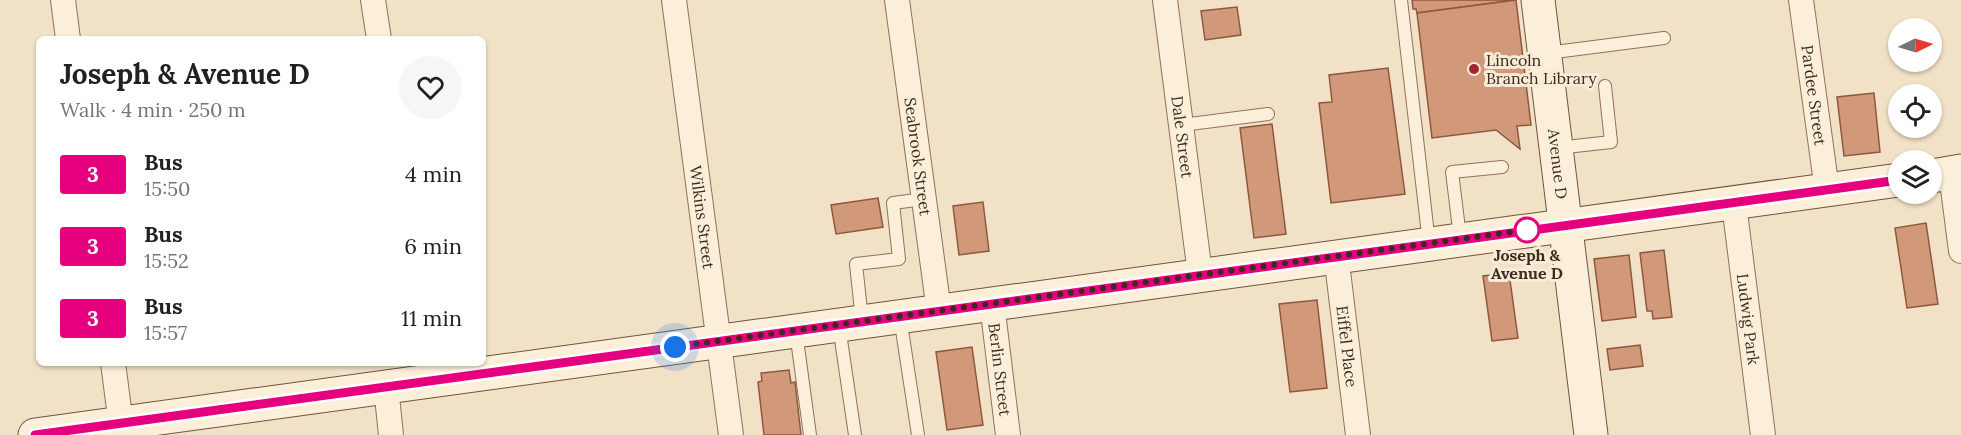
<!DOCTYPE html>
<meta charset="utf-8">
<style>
body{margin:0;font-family:Lora,serif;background:#f6f6f6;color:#202124;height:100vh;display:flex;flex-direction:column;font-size:22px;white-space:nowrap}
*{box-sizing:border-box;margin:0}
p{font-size:20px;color:#757577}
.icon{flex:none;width:33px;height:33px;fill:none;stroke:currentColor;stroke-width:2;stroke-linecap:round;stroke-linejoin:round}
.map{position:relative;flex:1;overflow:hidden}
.panel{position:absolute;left:36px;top:36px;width:450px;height:330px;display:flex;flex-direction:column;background:#fff;border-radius:9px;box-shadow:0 2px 4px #0004}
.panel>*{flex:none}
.badge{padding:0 12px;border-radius:4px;font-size:21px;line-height:39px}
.needle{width:39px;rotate:85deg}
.buttons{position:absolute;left:1888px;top:18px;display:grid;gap:12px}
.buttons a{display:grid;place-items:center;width:54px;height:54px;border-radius:50%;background:#fff;box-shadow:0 2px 4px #0004;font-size:30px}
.you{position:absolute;width:30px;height:30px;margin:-15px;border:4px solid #fff;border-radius:50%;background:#1a73e8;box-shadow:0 0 0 9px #1a73e833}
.map>.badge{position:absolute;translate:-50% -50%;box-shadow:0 0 0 3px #fff}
.round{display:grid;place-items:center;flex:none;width:63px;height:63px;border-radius:32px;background:#f6f6f6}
.head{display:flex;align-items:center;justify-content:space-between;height:102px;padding:0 24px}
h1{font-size:28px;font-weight:700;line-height:45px}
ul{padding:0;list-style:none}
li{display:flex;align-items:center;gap:18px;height:72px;padding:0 24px}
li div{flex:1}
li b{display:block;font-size:22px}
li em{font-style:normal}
li .badge{min-width:66px;font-weight:700;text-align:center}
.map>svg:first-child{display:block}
.building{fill:#d19879;stroke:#8f583e;stroke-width:1.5}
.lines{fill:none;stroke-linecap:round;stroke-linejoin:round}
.lane-casing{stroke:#8e725a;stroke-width:14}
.street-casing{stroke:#8e725a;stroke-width:26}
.secondary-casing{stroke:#70533d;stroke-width:35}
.lane{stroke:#fbefda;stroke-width:12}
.street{stroke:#fbefda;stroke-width:24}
.secondary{stroke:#fbefda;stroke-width:33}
.line-casing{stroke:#fff;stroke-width:14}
.line{stroke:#e6007e;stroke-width:9}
.walk{stroke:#3d2b1f;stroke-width:6;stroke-dasharray:0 10.8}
.poi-dot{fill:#a1262f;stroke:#f8ecd6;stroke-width:2}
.stop-dot{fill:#fff;stroke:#e6007e;stroke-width:3}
.labels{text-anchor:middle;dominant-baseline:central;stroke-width:6;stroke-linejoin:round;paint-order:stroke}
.poi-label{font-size:16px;fill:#3d2b1f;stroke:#f8ecd6;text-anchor:start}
.street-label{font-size:16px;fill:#3d2b1f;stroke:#f8ecd6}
.stop-label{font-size:16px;font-weight:bold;fill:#3d2b1f;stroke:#f8ecd6}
</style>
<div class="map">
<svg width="1961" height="435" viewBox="0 0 1961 435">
<rect width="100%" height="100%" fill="#f1e1c6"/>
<!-- building -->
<g class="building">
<polygon points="1412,0 1516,0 1417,13 1416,9 1413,9"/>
<polygon points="1516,0 1531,125 1517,126 1520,149 1496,130 1432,138 1417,13"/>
<polygon points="1237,7 1241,35 1205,40 1201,11"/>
<polygon points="1388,68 1405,194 1331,203 1319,103 1332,102 1329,75"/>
<polygon points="1874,93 1880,152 1844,156 1837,97"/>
<polygon points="1272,124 1286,234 1254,238 1240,128"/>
<polygon points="878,198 883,227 836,234 831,205"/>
<polygon points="983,202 989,251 959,255 953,206"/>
<polygon points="1926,223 1938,304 1907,308 1895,228"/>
<polygon points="1664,250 1672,317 1653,319 1652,311 1647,311 1640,253"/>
<polygon points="1629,255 1636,317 1602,321 1594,259"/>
<polygon points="1509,273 1518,338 1492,341 1483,276"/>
<polygon points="1317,300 1327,388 1290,392 1279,304"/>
<polygon points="1640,345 1643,366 1610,370 1607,349"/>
<polygon points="972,347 983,425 947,430 936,352"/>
<polygon points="789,370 791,383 795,382 801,435 764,435 758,382 762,381 761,373"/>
</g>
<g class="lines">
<!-- lane casing -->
<g class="lane-casing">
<g id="lane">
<polyline points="1401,0 1429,243"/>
<polyline points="1547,53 1664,38"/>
<polyline points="1182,125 1268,114"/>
<polyline points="1557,148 1611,142 1605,86"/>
<polyline points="1460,237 1452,172 1502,167"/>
<polyline points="900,317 918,435"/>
<polyline points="862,320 856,264 899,259 893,203 924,199"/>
<polyline points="839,326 855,435"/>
<polyline points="796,332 810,435"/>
</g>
</g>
<!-- street casing -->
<g class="street-casing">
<g id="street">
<polyline points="63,0 68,39"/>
<polyline points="373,0 379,39"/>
<path id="s1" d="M674,0L731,435"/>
<path id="s2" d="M897,0L939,311"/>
<path id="s3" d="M1165,0L1200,274"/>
<path id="s4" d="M1801,0L1827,190"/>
<polyline points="1951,173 1961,251"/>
<path id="s5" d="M1734,204L1763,435"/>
<path id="s6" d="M1336,255L1358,435"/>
<path id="s7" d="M992,304L1008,435"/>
<polyline points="113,363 121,424"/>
<polyline points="386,387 391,435"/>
</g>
</g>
<!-- secondary casing -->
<g class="secondary-casing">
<g id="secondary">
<path id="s8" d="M1538,0L1591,435"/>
<polyline points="1932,176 1961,171"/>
<polyline points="35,435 1899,180"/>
</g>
</g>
<!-- lane -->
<use href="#lane" class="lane"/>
<!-- street -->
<use href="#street" class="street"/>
<!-- secondary -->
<use href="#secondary" class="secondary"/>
</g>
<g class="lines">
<!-- line casing -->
<g class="line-casing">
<polyline id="line" points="35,435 1899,180"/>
</g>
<!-- line -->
<use href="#line" class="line"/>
<!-- walk -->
<polyline class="walk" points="675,347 1527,230"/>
</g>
<!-- markers -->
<circle class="poi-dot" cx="1474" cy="69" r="6"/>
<circle class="stop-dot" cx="1527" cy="230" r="12"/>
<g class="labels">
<!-- poi labels -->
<g class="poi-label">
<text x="1486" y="60">Lincoln<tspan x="1486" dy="18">Branch Library</tspan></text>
</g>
<!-- street labels -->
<g class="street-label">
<text stroke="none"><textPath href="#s4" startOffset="96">Pardee Street</textPath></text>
<text stroke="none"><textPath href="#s3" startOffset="138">Dale Street</textPath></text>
<text stroke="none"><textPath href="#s2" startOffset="158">Seabrook Street</textPath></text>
<text stroke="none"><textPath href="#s8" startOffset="165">Avenue D</textPath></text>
<text stroke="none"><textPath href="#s1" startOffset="219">Wilkins Street</textPath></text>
<text stroke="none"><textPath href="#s5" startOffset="116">Ludwig Park</textPath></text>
<text stroke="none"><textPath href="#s6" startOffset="92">Eiffel Place</textPath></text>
<text stroke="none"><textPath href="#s7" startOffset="66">Berlin Street</textPath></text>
</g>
<!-- stop labels -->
<g class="stop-label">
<text x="1527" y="255">Joseph &amp;<tspan x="1527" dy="18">Avenue D</tspan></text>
</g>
</g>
</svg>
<div class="buttons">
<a><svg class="needle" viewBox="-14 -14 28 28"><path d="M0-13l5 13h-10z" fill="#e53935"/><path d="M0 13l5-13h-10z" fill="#757577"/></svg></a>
<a><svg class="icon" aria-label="locate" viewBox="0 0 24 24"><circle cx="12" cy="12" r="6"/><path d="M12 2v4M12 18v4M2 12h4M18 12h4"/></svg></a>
<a><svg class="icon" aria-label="layers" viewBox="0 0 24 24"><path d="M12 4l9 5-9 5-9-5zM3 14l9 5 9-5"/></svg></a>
</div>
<div class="you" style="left:675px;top:347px"></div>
<section class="panel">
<div class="head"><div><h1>Joseph &amp; Avenue D</h1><p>Walk · 4 min · 250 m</p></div><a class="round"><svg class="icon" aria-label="heart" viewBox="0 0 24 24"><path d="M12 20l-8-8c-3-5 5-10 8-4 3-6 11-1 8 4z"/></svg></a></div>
<ul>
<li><span class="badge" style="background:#e6007e;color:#fff">3</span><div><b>Bus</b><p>15:50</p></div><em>4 min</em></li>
<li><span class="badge" style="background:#e6007e;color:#fff">3</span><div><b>Bus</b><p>15:52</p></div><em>6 min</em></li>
<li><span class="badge" style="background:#e6007e;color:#fff">3</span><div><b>Bus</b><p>15:57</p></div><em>11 min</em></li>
</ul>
</section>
</div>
